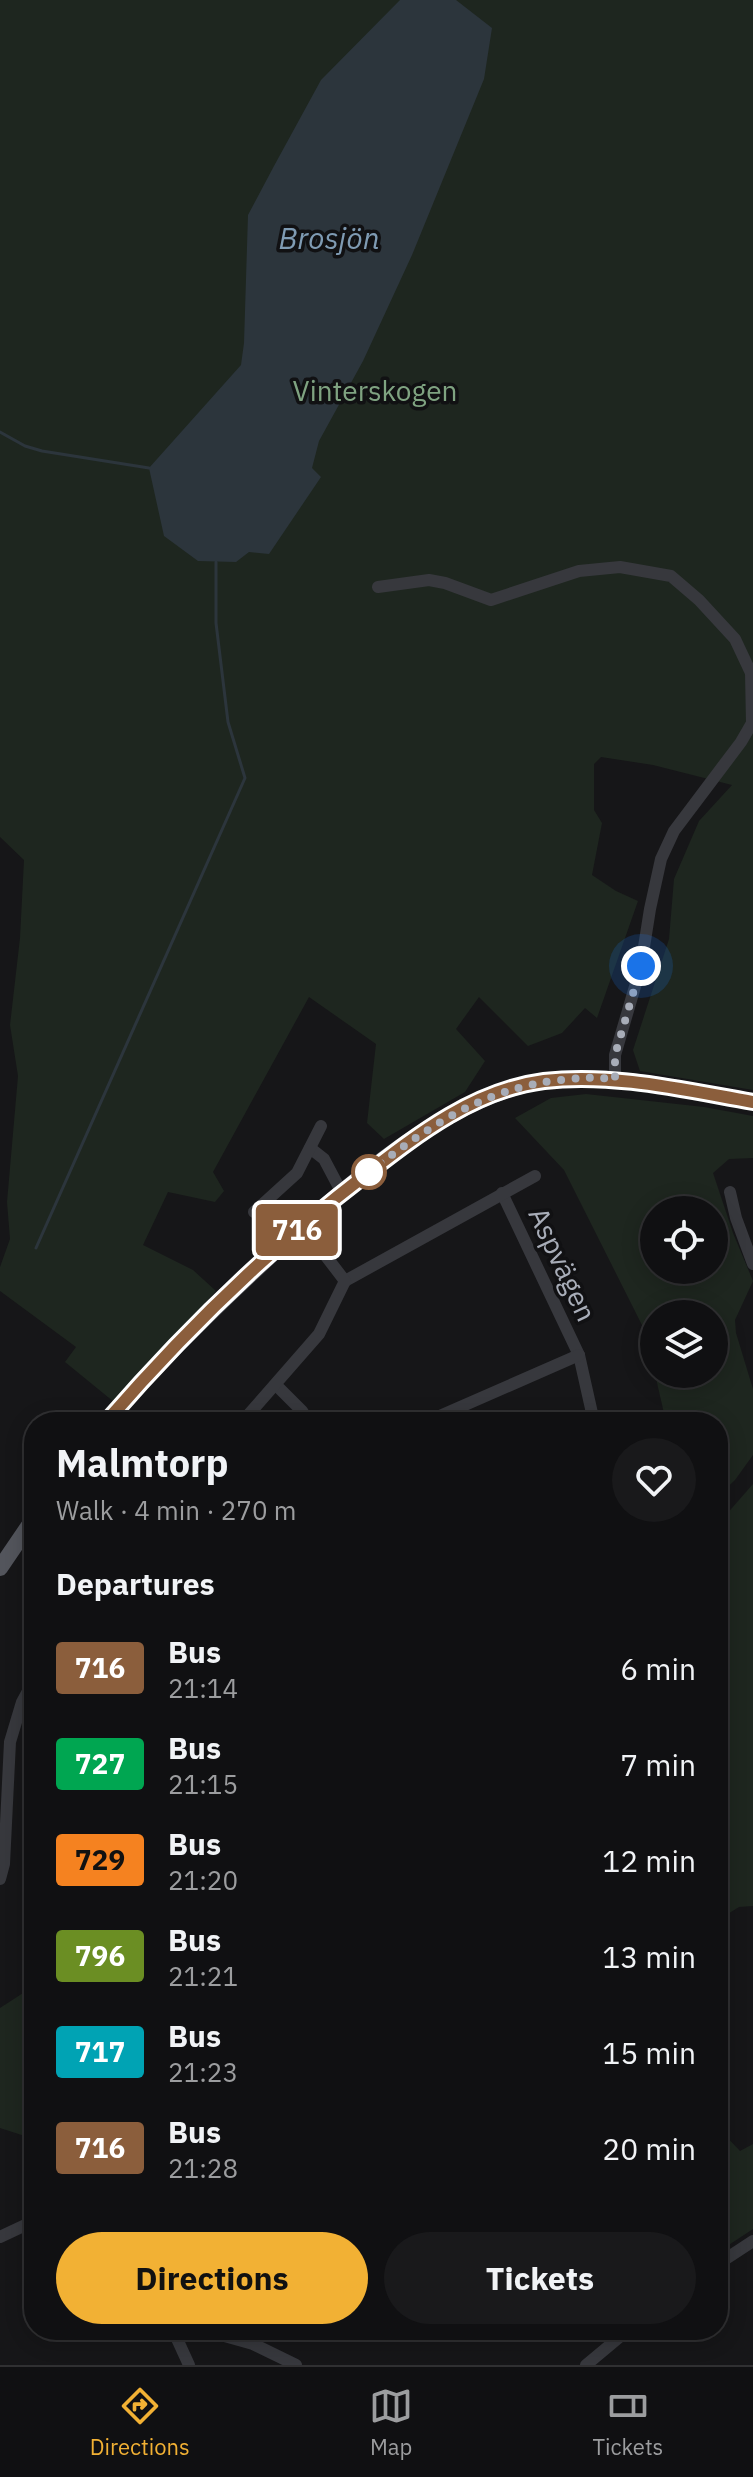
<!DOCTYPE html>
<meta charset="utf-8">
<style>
body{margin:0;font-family:"IBM Plex Sans",sans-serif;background:#19191b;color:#f1f3f6;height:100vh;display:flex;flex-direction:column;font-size:30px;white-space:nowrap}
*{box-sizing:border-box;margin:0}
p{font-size:26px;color:#9c9d9f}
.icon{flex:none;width:44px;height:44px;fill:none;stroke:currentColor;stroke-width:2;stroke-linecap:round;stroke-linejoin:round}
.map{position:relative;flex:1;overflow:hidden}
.details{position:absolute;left:24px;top:1412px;width:704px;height:928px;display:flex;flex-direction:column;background:#101012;border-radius:32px;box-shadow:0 4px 20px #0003,0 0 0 2px #303032}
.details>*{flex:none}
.badge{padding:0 16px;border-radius:6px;font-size:28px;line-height:52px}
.buttons{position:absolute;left:640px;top:1196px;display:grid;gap:16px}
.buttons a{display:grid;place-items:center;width:88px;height:88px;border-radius:50%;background:#101012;box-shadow:0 4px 20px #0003,0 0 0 2px #303032;font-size:40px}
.you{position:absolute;width:40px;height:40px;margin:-20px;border:6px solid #fff;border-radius:50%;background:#1a73e8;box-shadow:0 0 0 12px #1a73e833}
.map>.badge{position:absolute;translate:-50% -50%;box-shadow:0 0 0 4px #fff}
h2{padding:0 32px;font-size:30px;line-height:72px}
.round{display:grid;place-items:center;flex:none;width:84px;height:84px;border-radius:42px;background:#19191b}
.overview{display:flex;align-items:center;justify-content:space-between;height:136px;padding:0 32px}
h1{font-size:38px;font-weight:700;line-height:60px}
.button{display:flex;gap:16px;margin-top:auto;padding:16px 32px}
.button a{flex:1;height:92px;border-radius:48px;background:#f2b134;color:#111;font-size:32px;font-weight:700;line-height:92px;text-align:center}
.button a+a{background:#19191b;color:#f1f3f6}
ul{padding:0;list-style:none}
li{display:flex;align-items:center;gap:24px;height:96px;padding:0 32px}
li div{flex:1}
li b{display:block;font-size:30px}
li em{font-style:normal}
li .badge{min-width:88px;font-weight:700;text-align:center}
.dock{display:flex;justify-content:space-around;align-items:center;height:112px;border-top:2px solid #303032;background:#101012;font-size:22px;color:#9c9d9f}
.dock a{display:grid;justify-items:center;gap:4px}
.dock .on{color:#f2b134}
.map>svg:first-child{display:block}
.green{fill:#1e261f;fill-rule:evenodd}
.water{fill:#2c353c}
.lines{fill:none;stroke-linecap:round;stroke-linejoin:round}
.stream{stroke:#2c353c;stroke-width:3}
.minor{stroke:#37383d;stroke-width:12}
.major{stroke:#53555c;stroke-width:16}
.line-casing{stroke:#fff;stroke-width:18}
.line{stroke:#8b5e3c;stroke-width:12}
.walk{stroke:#a8adb8;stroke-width:8;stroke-dasharray:0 14.4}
.stop-dot{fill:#fff;stroke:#8b5e3c;stroke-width:4}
.labels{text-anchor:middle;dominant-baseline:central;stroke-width:7;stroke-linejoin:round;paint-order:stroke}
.park-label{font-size:28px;fill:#7fa381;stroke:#111113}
.street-label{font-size:28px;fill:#a8adb8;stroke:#111113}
.water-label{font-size:30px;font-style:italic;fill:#7f9bb3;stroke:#111113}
</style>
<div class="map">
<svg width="753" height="2365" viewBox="0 0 753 2365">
<rect width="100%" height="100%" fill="#161618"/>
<!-- green -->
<g class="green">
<polygon points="0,0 753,0 753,1090 640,1071 633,1050 669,939 674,879 699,821 732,785 653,765 601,757 594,764 594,810 602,823 592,875 616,891 638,901 597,1018 585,1008 562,1033 528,1046 479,997 456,1029 485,1061 465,1092 384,1139 367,1123 376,1044 309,997 213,1172 224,1191 215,1202 168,1192 143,1245 193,1270 216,1291 114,1402 65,1362 76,1347 0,1291 0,1267 10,1239 7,1202 18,1076 10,1025 20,938 24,860 0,837"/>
<path d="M586,1094L704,1107L753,1116V1158L729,1159L713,1173L733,1233L753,1281L735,1320L736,1333L753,1389V1455L735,1480L718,1496V1422H666L655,1374H714V1314H654V1369L646,1333L564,1170L515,1118L551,1098ZM654,1210H714V1270H654Z"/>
<polygon points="753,1484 753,1906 739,1907 718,1920 718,1524"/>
<polygon points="34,1986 34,2139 0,2128 0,2008"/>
<polygon points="718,2128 740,2151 753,2144 753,2229 718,2252"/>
</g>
<!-- water -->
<polygon class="water" points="400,0 456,0 492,28 484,79 412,255 363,361 319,441 312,468 321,477 269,554 249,552 236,562 198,561 164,536 149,468 241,365 244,343 248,215 274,166 321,80"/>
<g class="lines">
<!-- stream -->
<g class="stream">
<polyline points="0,432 25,446 42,451 149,468"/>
<polyline points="36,1248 245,778 228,722 216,623 216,562"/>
</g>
<!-- minor -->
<g class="minor">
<polyline points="378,587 429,580 445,583 491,600 579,571 620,567 671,576 699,600 735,639 751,673 752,723 741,742 674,831 661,859 650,909 641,966 615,1055 615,1080"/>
<polyline points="310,1148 324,1159 342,1193"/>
<polyline points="730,1192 736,1218 753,1264"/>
<polyline points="502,1193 579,1355 594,1422"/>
<polyline points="254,1212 297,1173 321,1126"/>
<polyline points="345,1281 535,1176"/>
<polyline points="276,1385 302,1411 309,1422"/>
<polyline points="242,1422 319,1334 345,1281 302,1225"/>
<polyline points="426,1422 579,1355"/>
<polyline points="0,1879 4,1864 10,1742 22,1702 34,1680"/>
<polyline points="0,2237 34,2221"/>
<polyline points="718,2264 753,2241"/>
<polyline points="173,2330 189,2365"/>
<polyline points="203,2330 253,2344 296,2365"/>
<polyline points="586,2365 628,2330"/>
</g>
<!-- major -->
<g class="major">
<path d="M106,1422C151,1370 200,1322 250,1275C324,1205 436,1100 538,1082C609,1070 683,1090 753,1102"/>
<polyline points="0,1568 34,1518"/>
</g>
</g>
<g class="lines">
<!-- line casing -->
<g class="line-casing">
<path id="line" d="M106,1422C184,1332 270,1248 364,1176C417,1135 474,1090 544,1081C614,1073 684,1090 753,1102"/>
</g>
<!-- line -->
<use href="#line" class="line"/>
<!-- walk -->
<path class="walk" d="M369,1172C430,1126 482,1089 560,1080C579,1078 597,1076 615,1080V1055L641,966"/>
</g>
<!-- markers -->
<circle class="stop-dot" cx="369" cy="1172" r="16"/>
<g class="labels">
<!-- park labels -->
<g class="park-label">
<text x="375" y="390">Vinterskogen</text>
</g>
<!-- street labels -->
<g class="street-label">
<text transform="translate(563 1264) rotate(65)">Aspvägen</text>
</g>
<!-- water labels -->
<g class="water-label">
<text x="329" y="237">Brosjön</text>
</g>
</g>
</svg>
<div class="buttons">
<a><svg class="icon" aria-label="locate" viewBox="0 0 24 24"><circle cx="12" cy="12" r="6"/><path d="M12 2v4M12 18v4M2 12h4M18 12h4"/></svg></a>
<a><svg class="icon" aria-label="layers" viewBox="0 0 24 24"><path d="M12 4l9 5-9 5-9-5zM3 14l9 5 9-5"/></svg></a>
</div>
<div class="you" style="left:641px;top:966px"></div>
<b class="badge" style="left:297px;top:1230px;background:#8b5e3c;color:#fff">716</b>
<section class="details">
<div class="overview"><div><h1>Malmtorp</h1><p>Walk · 4 min · 270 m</p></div><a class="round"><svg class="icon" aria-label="heart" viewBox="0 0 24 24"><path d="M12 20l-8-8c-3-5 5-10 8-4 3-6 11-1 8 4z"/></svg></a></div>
<h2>Departures</h2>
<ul>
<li><span class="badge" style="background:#8b5e3c;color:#fff">716</span><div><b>Bus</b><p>21:14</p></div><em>6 min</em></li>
<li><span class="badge" style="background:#00a651;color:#fff">727</span><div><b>Bus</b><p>21:15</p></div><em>7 min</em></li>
<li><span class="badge" style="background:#f58220;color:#111">729</span><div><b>Bus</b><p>21:20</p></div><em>12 min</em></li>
<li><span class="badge" style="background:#6b8e23;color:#fff">796</span><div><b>Bus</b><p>21:21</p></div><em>13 min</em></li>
<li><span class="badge" style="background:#00a3b4;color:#fff">717</span><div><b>Bus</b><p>21:23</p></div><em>15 min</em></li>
<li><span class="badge" style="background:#8b5e3c;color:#fff">716</span><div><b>Bus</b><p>21:28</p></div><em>20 min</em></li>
</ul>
<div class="button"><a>Directions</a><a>Tickets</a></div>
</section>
</div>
<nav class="dock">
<a class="on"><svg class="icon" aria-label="directions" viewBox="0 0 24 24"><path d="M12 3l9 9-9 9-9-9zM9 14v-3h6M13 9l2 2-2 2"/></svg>Directions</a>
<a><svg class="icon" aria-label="map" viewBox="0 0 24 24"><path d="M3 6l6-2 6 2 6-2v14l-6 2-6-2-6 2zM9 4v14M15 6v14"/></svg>Map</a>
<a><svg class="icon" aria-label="tickets" viewBox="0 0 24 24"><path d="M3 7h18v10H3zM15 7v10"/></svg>Tickets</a>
</nav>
